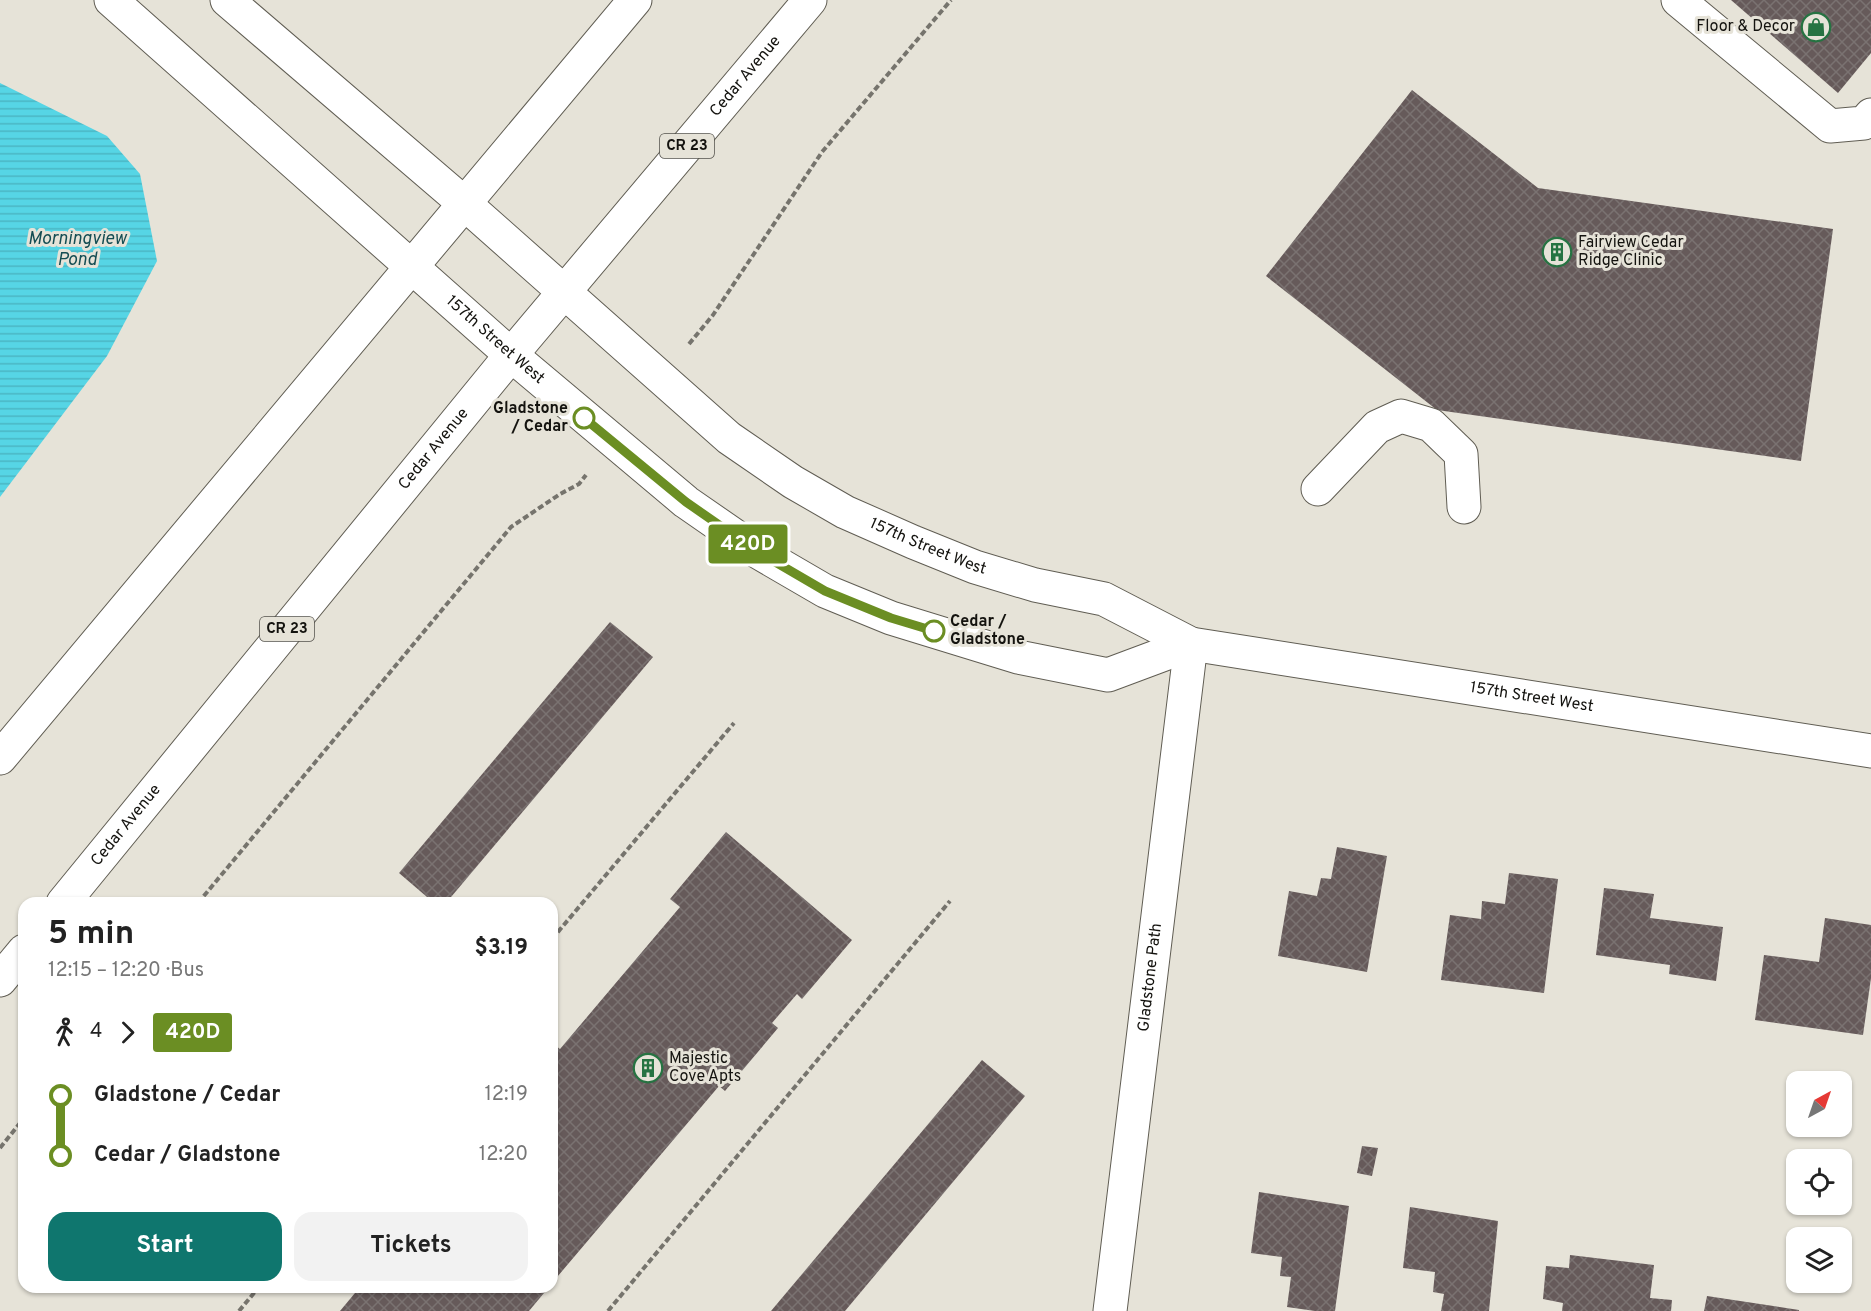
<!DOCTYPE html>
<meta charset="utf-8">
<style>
body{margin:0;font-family:Overpass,sans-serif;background:#f2f2f2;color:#222;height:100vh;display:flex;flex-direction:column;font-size:22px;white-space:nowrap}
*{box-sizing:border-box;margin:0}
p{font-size:20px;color:#767676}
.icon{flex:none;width:33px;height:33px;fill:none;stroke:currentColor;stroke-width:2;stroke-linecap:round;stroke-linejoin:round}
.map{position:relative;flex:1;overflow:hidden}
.panel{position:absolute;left:18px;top:897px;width:540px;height:396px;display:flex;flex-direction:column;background:#fff;border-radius:18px;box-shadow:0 2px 4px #0004}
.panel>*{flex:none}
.badge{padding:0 12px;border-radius:4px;font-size:21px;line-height:39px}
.needle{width:39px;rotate:40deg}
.controls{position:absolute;left:1786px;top:1071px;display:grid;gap:12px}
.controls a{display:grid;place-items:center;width:66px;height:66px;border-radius:12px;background:#fff;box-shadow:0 2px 4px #0004;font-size:30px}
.map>.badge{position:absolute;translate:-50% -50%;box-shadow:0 0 0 3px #fff}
.legs{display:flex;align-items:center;gap:9px;height:66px;padding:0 30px;font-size:20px}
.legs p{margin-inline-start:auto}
.headline{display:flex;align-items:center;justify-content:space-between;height:102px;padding:0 30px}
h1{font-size:33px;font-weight:700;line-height:45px}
.action{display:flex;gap:12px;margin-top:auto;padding:12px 30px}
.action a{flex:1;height:69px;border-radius:18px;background:#0f766e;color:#fff;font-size:24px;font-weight:700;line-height:69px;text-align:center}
.action a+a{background:#f2f2f2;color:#222}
ul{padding:0 30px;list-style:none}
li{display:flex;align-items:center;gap:21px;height:60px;font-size:22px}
li i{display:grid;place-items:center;width:9px;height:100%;margin:0 8px;background:currentColor}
li i::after{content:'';width:15px;height:15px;margin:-8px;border:4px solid;border-radius:50%;background:#fff}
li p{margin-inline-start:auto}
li:first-child i{background:linear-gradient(#0000 50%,currentColor 0)}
li:last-child i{background:linear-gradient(currentColor 50%,#0000 0)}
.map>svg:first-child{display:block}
.water{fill:url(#water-rules)}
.building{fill:url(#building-cross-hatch)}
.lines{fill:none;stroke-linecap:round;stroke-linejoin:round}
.minor-casing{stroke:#605d53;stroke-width:35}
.major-casing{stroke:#605d53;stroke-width:35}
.path{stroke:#76746d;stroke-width:4;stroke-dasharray:6 3;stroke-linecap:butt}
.minor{stroke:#fff;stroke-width:33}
.major{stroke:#fff;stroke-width:33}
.line-1-casing{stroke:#fff;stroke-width:14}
.line-1{stroke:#6b8e23;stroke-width:9}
.stop-1-dot{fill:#fff;stroke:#6b8e23;stroke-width:3}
.labels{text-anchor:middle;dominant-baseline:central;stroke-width:6;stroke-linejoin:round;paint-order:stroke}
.shield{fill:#e6e3d8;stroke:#53514b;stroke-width:1.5}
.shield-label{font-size:15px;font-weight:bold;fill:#14130f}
.poi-label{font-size:16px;fill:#14130f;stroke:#e6e3d8;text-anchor:start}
.street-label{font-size:16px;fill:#14130f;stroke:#e6e3d8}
.stop-label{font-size:16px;font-weight:bold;fill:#14130f;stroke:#e6e3d8;text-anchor:end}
.water-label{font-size:18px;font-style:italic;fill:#144d53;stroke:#e6e3d8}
</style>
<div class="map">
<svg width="1871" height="1311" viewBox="0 0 1871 1311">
<defs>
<pattern id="water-rules" width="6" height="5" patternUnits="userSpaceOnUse" patternTransform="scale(1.5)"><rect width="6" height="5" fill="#56d5e5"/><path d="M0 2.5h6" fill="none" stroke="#4ab6c3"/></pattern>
<pattern id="building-cross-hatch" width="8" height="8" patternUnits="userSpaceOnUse" patternTransform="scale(1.5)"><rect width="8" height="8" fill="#665a5a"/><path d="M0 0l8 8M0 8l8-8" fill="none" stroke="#7a7271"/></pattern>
</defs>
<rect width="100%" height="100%" fill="#e6e3d8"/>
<!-- water -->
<polygon class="water" points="0,83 107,136 140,174 157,261 107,356 0,497"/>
<!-- building -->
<g class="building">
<polygon points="1731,0 1871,0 1871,53 1838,93"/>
<polygon points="1412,90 1538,188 1833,229 1801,461 1437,410 1266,276"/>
<polygon points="610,622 653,657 446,903 434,903 399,873"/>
<polygon points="726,832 852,940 802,999 797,994 772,1023 778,1028 725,1091 719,1086 552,1283 552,1043 560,1049 680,907 670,899"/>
<polygon points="1337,847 1387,856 1367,972 1278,956 1289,891 1317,896 1321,878 1331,879"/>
<polygon points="1509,873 1558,879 1544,993 1441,980 1450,915 1481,919 1482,901 1505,904"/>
<polygon points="1604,888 1654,894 1650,918 1723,927 1716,981 1669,974 1670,965 1596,955"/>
<polygon points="1825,918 1871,925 1871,978 1863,1035 1755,1020 1764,955 1819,962"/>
<polygon points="982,1060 1025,1096 845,1311 771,1311"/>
<polygon points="1362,1146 1378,1148 1372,1176 1357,1173"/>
<polygon points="1259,1192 1349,1206 1335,1311 1315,1311 1287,1307 1291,1277 1280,1276 1282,1257 1251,1253"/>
<polygon points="1410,1207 1498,1221 1489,1311 1441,1311 1444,1294 1433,1292 1435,1272 1403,1268"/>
<polygon points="1570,1255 1654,1265 1650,1298 1672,1300 1671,1311 1562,1311 1563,1303 1543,1299 1546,1266 1569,1268"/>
<polygon points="360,1287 549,1287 529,1311 340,1311"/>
<polygon points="1707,1296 1799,1310 1799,1311 1704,1311"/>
</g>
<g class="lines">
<!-- minor casing -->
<g class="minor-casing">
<g id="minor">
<path id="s1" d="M111,0L511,355L686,502L758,552L825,591L891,618L1018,657L1108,675L1191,644"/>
<path id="s2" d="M227,0L465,204L729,438L793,482L845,512L913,542L975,567L1035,585L1104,599L1191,644L1871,751"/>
<polyline points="1678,0 1830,126 1864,123 1871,115"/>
<polyline points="1318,489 1377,427 1401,416 1431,425 1461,454 1464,507"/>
<path id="s3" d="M1110,1311L1191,644"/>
</g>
</g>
<!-- major casing -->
<g class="major-casing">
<g id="major">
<polyline points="0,758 635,0"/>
<path id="s4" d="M63,903L511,355L810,0"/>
<polyline points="0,980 24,951"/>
</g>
</g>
<!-- path -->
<g class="path">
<polyline points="689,344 713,315 822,152 951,0"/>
<polyline points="198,903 511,527 560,494 579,484 586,475"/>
<polyline points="552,939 734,723"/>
<polyline points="0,1148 24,1118"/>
<polyline points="239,1311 259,1287"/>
<polyline points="608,1311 950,901"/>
</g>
<!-- minor -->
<use href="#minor" class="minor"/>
<!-- major -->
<use href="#major" class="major"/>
</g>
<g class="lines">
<!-- line-1 casing -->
<g class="line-1-casing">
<polyline id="line-1" points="584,418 686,502 758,552 825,591 891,618 934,631"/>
</g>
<!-- line-1 -->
<use href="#line-1" class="line-1"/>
</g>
<!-- icons -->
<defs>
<g id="shop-ring" transform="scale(1.5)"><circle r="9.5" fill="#e6e3d8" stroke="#267342" stroke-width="1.5"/><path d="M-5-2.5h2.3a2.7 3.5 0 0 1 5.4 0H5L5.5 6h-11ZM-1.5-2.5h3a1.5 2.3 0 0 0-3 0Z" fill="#267342"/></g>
<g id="building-ring" transform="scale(1.5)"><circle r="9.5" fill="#e6e3d8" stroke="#267342" stroke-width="1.5"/><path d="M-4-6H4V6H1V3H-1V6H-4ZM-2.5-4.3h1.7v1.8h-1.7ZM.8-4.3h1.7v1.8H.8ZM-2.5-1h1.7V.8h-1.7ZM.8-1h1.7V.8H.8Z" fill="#267342"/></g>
</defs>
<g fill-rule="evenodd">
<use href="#shop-ring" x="1816" y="27"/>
<use href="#building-ring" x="1557" y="252"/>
<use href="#building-ring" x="648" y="1068"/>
</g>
<!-- markers -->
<g class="stop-1-dot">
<circle cx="584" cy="418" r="10"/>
<circle cx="934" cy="631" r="10"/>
</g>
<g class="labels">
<!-- shield labels -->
<g class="shield">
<rect x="660" y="134" width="54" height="24" rx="4.5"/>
<rect x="260" y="617" width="54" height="24" rx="4.5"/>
</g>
<g class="shield-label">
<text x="687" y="146">CR 23</text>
<text x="287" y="629">CR 23</text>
</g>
<!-- poi labels -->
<g class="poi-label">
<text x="1795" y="27" text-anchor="end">Floor &amp; Decor</text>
<text x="1578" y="243">Fairview Cedar<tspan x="1578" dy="18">Ridge Clinic</tspan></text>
<text x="669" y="1059">Majestic<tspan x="669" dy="18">Cove Apts</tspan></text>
</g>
<!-- street labels -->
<g class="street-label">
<text stroke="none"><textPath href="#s4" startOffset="1072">Cedar Avenue</textPath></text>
<text stroke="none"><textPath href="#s1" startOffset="513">157th Street West</textPath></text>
<text stroke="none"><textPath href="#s4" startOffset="586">Cedar Avenue</textPath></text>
<text stroke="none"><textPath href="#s2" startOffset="894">157th Street West</textPath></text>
<text stroke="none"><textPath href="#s2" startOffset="1521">157th Street West</textPath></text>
<text stroke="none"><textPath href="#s4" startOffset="100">Cedar Avenue</textPath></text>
<text stroke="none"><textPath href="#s3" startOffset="336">Gladstone Path</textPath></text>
</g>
<!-- stop labels -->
<g class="stop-label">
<text x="568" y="409">Gladstone<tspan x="568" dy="18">/ Cedar</tspan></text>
<text x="950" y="622" text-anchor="start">Cedar /<tspan x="950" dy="18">Gladstone</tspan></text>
</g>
<!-- water labels -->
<g class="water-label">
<text x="77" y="239">Morningview<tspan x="77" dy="21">Pond</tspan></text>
</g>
</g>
</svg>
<div class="controls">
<a><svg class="needle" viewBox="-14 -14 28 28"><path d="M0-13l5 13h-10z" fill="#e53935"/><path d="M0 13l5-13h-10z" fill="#767676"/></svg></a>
<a><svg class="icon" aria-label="locate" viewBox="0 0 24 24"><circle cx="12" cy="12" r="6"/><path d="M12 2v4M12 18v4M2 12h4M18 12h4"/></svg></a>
<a><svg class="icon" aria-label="layers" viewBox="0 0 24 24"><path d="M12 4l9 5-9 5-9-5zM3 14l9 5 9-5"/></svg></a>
</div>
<b class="badge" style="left:748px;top:544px;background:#6b8e23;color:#fff">420D</b>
<section class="panel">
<div class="headline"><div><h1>5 min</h1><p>12:15 – 12:20 · Bus</p></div><b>$3.19</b></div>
<div class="legs"><svg class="icon" aria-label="walk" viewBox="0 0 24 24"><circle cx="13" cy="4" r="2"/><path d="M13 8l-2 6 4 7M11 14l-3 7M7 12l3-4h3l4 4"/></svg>4<svg class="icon" aria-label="forward" viewBox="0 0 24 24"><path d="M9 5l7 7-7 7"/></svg><b class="badge" style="background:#6b8e23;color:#fff">420D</b></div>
<ul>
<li><i style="color:#6b8e23"></i><b>Gladstone / Cedar</b><p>12:19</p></li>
<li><i style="color:#6b8e23"></i><b>Cedar / Gladstone</b><p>12:20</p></li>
</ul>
<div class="action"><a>Start</a><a>Tickets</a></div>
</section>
</div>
